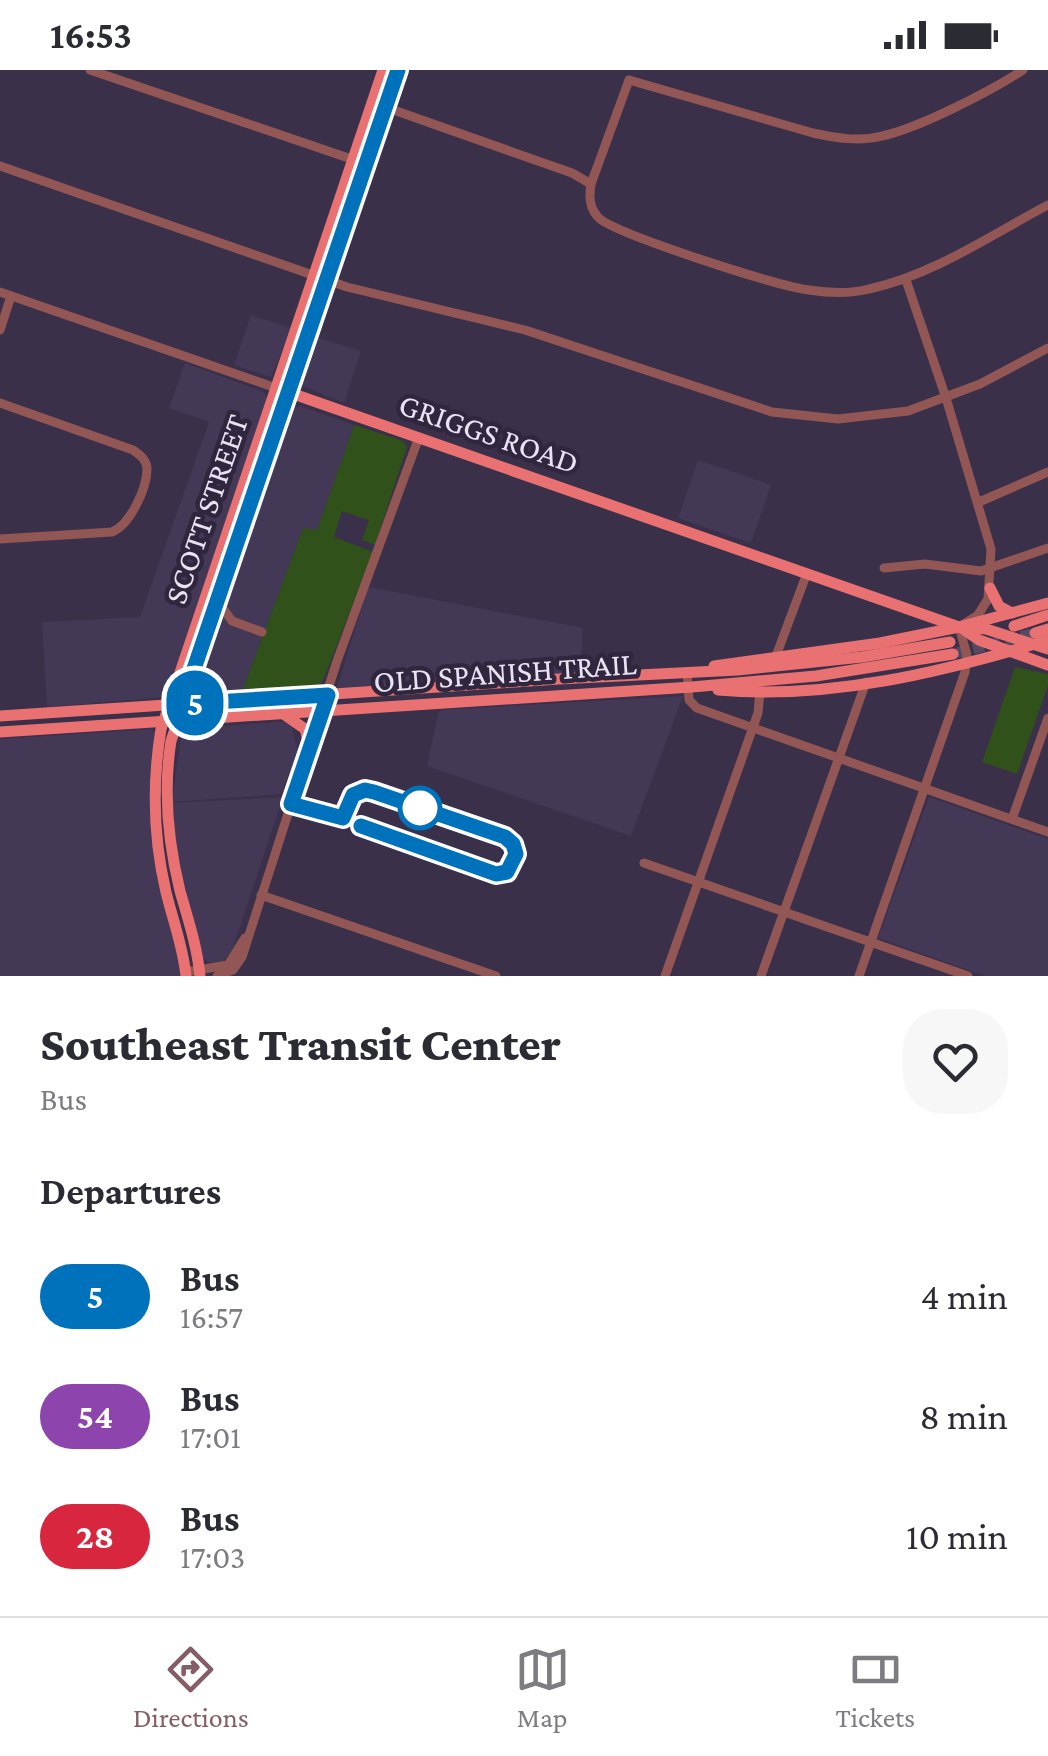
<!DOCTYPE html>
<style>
body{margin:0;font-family:"Crimson Pro",serif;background:#f7f7f7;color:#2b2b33;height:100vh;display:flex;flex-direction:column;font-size:38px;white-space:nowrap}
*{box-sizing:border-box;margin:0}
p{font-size:32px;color:#7c7c81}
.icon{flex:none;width:55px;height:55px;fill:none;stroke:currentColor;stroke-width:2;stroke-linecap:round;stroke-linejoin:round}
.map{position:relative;height:906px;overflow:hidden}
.details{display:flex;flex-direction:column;background:#fff;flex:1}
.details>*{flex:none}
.badge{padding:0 20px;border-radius:32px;font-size:35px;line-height:65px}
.map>.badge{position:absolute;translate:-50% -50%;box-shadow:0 0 0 5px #fff}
h2{padding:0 40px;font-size:38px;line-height:90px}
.round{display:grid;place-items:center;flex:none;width:105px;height:105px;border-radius:40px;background:#f7f7f7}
.summary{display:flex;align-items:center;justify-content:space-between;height:170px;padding:0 40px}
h1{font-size:48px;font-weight:800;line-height:75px}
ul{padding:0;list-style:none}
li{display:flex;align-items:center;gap:30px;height:120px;padding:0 40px}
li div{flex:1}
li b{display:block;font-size:38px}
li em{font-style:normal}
li .badge{min-width:110px;font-weight:700;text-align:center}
.status{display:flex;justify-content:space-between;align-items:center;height:70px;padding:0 50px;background:#fff;direction:ltr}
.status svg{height:28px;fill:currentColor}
.dock{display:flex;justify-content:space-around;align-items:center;height:140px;border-top:2px solid #e1e1e2;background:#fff;font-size:28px;color:#7c7c81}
.dock a{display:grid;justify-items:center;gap:5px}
.dock .current{color:#855d66}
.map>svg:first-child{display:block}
.built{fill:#443857}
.green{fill:#31511b}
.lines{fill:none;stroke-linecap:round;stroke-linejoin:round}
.major-tunnel{stroke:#544b62;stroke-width:11;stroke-dasharray:11 5.5;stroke-linecap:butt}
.minor{stroke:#925655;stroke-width:9}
.major{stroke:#ea7172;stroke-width:11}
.line-casing{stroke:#fff;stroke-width:22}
.line{stroke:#0072bc;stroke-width:15}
.stop-dot{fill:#fff;stroke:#0072bc;stroke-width:5}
.labels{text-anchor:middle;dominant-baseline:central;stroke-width:9;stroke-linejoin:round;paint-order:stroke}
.street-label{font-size:32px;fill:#e8e2f2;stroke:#30263e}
</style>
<div class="status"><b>16:53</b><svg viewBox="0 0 49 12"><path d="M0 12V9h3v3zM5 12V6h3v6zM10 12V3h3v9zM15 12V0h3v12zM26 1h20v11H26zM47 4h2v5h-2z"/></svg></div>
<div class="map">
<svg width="1048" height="906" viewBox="0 0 1048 906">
<rect width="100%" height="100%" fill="#3a3049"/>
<!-- built -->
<g class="built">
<polygon points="251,245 292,258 271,307 234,295"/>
<polygon points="313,266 361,281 344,333 300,315"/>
<polygon points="185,293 264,322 268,331 166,627 47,637 42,552 140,547 209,352 169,338"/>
<polygon points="300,336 354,355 317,461 303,458 241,624 195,627 193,624 289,338"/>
<polygon points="698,390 771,415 751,473 678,448"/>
<polygon points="368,517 583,558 580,602 337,618"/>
<polygon points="683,626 631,766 427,696 439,640"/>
<polygon points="290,651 298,680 281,724 172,732 182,659"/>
<polygon points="152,659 156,664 150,713 183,906 0,906 0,669"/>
<polygon points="283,727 233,878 223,892 210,893 201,887 183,818 174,769 172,733"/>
<polygon points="929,727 1048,769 1048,906 985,906 878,868"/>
</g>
<!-- green -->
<g class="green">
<polygon points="354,355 403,371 407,377 375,475 362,470 369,450 342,441 334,467 373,482 324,608 317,618 312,620 241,624 303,458 317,460"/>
<polygon points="1015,597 1048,604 1048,615 1017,704 982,692"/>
</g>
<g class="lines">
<!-- major-tunnel -->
<polyline class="major-tunnel" points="957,583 1035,563"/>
<!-- minor -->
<g class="minor">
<polyline points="90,0 366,94"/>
<path d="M629,10L591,114C589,127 589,139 600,149C620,165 779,217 809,220C828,223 850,224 869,219C933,205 991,165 1048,135"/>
<path d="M629,10L813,63C836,68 859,72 882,66C919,58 991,21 1023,0"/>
<polyline points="385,37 572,103 591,114"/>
<polyline points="0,96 347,217 525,260 772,342 838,349 908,341 980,314 1048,278"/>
<polyline points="0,222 276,318"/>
<polyline points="0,260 11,226"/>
<path d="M0,333L133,380C140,385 147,390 147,399C147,418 130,455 112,462L0,469"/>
<polyline points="979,432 1048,402"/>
<polyline points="884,498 925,494 981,501 1048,478"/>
<polyline points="217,530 232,551 262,562"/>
<polyline points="776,586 807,503"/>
<polyline points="687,602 689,630 697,638 1048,762"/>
<polyline points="1012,749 1048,648"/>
<polyline points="644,793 968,906"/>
<polyline points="261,825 496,906"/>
<polyline points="186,902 228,895 245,868"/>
<polyline points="217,906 233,900 242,887 337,591 419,367"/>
<polyline points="665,906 758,643 760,621"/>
<polyline points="761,906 866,612"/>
<polyline points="859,906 965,602 967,585 959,557 978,545 988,529 991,479 946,328 906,210"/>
</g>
<!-- major -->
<g class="major">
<polyline points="285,321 959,557 986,559 1048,579"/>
<polyline points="990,518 999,536 1012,543"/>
<polyline points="1014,556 1048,545"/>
<polyline points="963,559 979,570 1048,595"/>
<polyline points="1035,563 1048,559"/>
<polyline points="714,596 880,573 959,557 1048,533"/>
<path d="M718,620C828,630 943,602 1048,570"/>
<polyline points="285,645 305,659 310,679"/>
<polyline points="0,646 559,609 738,600 862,587 950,572"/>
<polyline points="0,662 692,617 816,606 953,584"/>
<path d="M186,906C183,876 173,851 166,822C153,767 152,714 161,659L383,0"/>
<path d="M200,906C197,876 188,849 180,821C168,772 163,722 171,671L398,0"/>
</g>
</g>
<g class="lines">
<!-- line casing -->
<g class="line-casing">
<polyline id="line" points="361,756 496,804 507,802 516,784 513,774 505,767 374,722 365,720 353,725 343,748 291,734 328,625 182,634 398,0"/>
</g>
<!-- line -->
<use href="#line" class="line"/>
</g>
<!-- markers -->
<circle class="stop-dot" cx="420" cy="738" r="20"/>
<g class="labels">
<!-- street labels -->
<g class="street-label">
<text transform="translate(489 363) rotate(19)">GRIGGS ROAD</text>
<text transform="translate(206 439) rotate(-71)">SCOTT STREET</text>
<text transform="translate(505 602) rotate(-4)">OLD SPANISH TRAIL</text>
</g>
</g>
</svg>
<b class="badge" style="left:195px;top:633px;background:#0072bc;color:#fff">5</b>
</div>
<section class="details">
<div class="summary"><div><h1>Southeast Transit Center</h1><p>Bus</p></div><a class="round"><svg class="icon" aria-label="heart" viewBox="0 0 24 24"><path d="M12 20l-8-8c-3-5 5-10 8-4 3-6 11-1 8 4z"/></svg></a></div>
<h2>Departures</h2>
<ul>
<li><span class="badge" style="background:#0072bc;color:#fff">5</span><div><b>Bus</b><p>16:57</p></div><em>4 min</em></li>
<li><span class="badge" style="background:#8e44ad;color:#fff">54</span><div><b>Bus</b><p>17:01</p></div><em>8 min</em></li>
<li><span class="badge" style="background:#d7263d;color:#fff">28</span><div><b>Bus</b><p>17:03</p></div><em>10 min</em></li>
</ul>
</section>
<nav class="dock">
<a class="current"><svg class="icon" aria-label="directions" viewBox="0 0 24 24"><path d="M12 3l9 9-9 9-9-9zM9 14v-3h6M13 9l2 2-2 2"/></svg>Directions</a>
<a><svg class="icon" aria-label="map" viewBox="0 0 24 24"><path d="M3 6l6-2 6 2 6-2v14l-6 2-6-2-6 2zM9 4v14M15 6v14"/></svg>Map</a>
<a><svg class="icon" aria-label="tickets" viewBox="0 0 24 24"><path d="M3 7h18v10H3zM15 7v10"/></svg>Tickets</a>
</nav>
